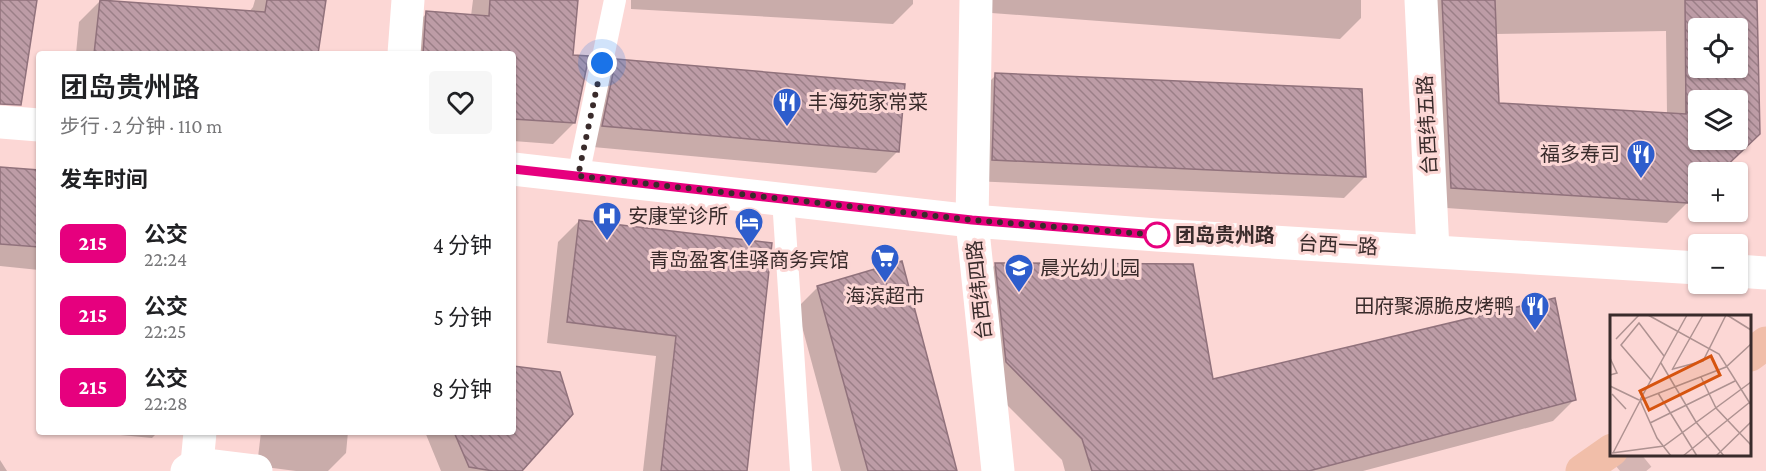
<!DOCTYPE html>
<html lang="zh">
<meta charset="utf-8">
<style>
body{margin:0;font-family:"Crimson Pro","Noto Sans SC",serif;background:#f6f6f6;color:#202124;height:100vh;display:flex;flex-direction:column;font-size:22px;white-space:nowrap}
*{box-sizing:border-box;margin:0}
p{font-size:20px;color:#757577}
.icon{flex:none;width:33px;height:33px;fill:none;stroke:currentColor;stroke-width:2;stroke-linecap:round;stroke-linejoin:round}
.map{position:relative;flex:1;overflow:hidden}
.drawer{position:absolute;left:36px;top:51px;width:480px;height:384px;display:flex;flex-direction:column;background:#fff;border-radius:6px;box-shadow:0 2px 4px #0004}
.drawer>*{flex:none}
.badge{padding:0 12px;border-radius:9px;font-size:21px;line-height:39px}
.buttons{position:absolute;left:1688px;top:18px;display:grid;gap:12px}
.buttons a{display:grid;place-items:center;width:60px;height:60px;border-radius:6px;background:#fff;box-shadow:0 2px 4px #0004;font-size:30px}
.you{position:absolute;width:30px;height:30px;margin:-15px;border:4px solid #fff;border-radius:50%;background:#1a73e8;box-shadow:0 0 0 9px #1a73e833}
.map>.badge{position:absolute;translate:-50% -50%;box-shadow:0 0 0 3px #fff}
h2{padding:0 24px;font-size:22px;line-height:54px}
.round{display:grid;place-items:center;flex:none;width:63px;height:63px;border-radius:6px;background:#f6f6f6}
.overview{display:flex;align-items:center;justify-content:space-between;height:102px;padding:0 24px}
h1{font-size:28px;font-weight:600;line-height:45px}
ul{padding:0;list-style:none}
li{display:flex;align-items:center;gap:18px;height:72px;padding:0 24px}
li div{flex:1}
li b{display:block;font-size:22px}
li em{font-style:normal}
li .badge{min-width:66px;font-weight:700;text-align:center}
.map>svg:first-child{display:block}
.shadow{fill:#0003;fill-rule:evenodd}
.building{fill:url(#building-back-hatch);stroke:#91727c;stroke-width:1.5;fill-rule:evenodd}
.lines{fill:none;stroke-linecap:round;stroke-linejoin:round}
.highway-tunnel{stroke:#d5b5b3;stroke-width:33;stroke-dasharray:33 16;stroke-linecap:butt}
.lane{stroke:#fff;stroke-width:22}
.street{stroke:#fff;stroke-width:33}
.primary{stroke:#f1bea9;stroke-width:33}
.line-casing{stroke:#fff;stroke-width:14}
.line{stroke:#e6007e;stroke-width:9}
.walk{stroke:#392b2b;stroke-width:6;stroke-dasharray:0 10.8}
.stop-dot{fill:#fff;stroke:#e6007e;stroke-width:3}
.labels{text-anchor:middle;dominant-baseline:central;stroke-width:6;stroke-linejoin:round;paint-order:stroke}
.poi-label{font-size:20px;fill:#392b2b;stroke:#fcd7d5;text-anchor:start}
.street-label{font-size:20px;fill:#392b2b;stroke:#fcd7d5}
.stop-label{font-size:20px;font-weight:bold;fill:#392b2b;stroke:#fcd7d5;text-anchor:start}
.inset-road{fill:none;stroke:#ae9291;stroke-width:1.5}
.view{fill:#d6540f;fill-opacity:0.15;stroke:#d6540f;stroke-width:3}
.inset-edge{fill:none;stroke:#392b2b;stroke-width:3}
</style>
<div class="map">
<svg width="1766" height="471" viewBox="0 0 1766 471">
<defs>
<pattern id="building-back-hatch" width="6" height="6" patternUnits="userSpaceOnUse" patternTransform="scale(1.5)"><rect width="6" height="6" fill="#bd9ca6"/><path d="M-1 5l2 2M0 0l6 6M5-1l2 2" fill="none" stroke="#9b7f87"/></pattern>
</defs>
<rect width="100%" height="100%" fill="#fcd7d5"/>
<!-- shadow -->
<g class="shadow">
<polygon points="255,0 325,0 317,54 76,54 79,22 100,1 249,12 253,7"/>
<polygon points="473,0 577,0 571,56 574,123 553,144 513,141 513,54 403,54 406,34 427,13 471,16"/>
<polygon points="631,0 913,0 913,4 893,24 631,9"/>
<polygon points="978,0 1361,0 1361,18 1340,39 978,12"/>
<path d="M1422,0H1755L1758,134L1719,172H1698V192L1667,223L1432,207ZM1698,28H1737V68H1698ZM1666,31L1667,114L1497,105L1495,34ZM1698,100H1737V140H1698Z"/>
<polygon points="617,60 897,152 876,173 582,146 596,81"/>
<polygon points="996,75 1365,177 1344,198 972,181 975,96"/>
<polygon points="0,168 39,172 39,270 0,266"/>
<polygon points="579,221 771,245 746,471 643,471 656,356 547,343 558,242"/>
<polygon points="996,264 1212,381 1574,400 1553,421 1363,471 1065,471 1062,460 985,383 975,285"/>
<polygon points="818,287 955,471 841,471 797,308"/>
<polygon points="513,367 520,471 441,471 425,432 513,432"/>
<polygon points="89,432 158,432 152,438"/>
<polygon points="261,432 348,432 346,453 328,471 296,471 257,466"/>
<polygon points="0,460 7,471 0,471"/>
</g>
<!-- building -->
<g class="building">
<polygon points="0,0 37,0 21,105 0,104"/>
<polygon points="100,0 265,12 267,0 326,0 318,54 94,54"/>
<polygon points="490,0 578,0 573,55 589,56 575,123 513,119 513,54 423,54 426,11 489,16"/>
<path d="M1442,0H1495L1499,103L1686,114L1685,0H1757L1760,134L1720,172H1698V194L1688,203L1451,188ZM1698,28H1737V68H1698ZM1698,100H1737V140H1698Z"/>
<polygon points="616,59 905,84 899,152 602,126"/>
<polygon points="995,73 1362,89 1366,177 992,160"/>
<polygon points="0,167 39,170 39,247 0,244"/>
<polygon points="579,220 772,243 747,471 661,471 676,336 567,322"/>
<polygon points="902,261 941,409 957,471 868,471 817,286"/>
<polygon points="995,263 1193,264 1213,379 1555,298 1576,400 1309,471 1092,471 1082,439 1006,362"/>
<polygon points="513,366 560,372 573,414 522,471 493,471 469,467 454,432 513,432"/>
</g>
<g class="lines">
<!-- highway-tunnel -->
<polyline class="highway-tunnel" points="1620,471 1641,454"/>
<!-- lane -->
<g class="lane">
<polyline points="578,176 615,0"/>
<polyline points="783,199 801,471"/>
</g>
<!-- street -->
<g class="street">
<polyline points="976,0 972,221 998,471"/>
<polyline points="1421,0 1433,251"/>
<polyline points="404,54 408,0"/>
<polyline points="0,122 39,125"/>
<polyline points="513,169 972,221 1157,235 1698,268"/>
<polyline points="1737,271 1766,273"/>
<polyline points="197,464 200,432"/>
<polyline points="187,471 197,464 256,471"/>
</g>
<!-- primary -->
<g class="primary">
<polyline points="1750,355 1766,343"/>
<polyline points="1582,471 1612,450"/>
</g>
</g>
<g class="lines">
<!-- line casing -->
<g class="line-casing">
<polyline id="line" points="513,169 972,220 1157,235"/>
</g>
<!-- line -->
<use href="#line" class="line"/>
<!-- walk -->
<polyline class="walk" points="602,63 578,176 972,220 1157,235"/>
</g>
<!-- icons -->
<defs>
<g id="restaurant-pin" transform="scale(1.5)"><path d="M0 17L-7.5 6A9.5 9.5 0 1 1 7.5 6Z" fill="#2e5dcc" stroke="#fcd7d5"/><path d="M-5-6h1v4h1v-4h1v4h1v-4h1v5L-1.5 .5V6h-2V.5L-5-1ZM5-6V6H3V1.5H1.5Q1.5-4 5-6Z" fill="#fff"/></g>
<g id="hospital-pin" transform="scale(1.5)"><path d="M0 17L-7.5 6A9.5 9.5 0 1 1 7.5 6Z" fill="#2e5dcc" stroke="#fcd7d5"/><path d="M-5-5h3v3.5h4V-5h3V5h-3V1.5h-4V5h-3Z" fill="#fff"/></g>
<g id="hotel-pin" transform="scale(1.5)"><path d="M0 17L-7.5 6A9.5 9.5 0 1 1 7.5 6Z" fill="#2e5dcc" stroke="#fcd7d5"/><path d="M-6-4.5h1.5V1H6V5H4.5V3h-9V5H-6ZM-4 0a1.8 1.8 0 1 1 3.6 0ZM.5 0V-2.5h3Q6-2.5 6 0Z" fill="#fff"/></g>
<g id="supermarket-pin" transform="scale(1.5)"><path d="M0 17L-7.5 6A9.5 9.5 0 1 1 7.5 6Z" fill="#2e5dcc" stroke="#fcd7d5"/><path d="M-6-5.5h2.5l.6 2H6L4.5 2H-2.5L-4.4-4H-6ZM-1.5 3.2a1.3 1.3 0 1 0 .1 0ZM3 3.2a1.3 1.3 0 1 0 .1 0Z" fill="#fff"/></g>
<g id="school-pin" transform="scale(1.5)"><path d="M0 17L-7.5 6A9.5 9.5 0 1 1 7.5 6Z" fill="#2e5dcc" stroke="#fcd7d5"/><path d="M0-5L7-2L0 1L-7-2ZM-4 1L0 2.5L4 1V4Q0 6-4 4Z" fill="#fff"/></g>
</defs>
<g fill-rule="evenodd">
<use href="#restaurant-pin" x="787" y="102"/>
<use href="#restaurant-pin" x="1641" y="154"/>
<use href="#hospital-pin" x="607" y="216"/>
<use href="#hotel-pin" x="749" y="222"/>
<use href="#supermarket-pin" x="885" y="258"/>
<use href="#school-pin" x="1019" y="268"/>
<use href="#restaurant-pin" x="1535" y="306"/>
</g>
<!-- markers -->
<circle class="stop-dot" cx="1157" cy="235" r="12"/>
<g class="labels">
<!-- poi labels -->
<g class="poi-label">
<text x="808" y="102">丰海苑家常菜</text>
<text x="1620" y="154" text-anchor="end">福多寿司</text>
<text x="628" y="216">安康堂诊所</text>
<text x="749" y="260" text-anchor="middle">青岛盈客佳驿商务宾馆</text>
<text x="1040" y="268">晨光幼儿园</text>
<text x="885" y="296" text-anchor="middle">海滨超市</text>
<text x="1514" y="306" text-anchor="end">田府聚源脆皮烤鸭</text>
</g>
<!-- street labels -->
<g class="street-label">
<text transform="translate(1427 125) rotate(-93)">台西纬五路</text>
<text transform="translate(1338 245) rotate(3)">台西一路</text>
<text transform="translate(979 290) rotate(-96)">台西纬四路</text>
</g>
<!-- stop labels -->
<g class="stop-label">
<text x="1175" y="235">团岛贵州路</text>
</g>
</g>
<!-- overview -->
<g transform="translate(1610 315)">
<rect width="141" height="141" fill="#fcd7d5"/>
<path class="inset-road" d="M38,0L109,39L141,90M117,0L141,15M6,24L29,0M0,43L7,58L0,60M51,48L86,107L114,141M63,54L93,46L116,0M62,55L93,0M91,62L106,93L141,130M41,65L11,30L29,8L54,41M0,71L29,85M48,78L87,141M2,79L16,94M31,85L116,52L141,29M40,108L125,66M2,138L54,131L141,67M3,138L30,86M61,141L47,123L30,85L77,0M73,141L140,87M106,141L141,107"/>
<path class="view" d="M101,41L110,60L39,95L30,76Z"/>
<rect width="141" height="141" class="inset-edge"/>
</g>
</svg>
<div class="buttons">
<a><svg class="icon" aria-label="locate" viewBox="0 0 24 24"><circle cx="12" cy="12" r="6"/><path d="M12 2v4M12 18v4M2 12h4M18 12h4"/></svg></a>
<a><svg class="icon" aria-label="layers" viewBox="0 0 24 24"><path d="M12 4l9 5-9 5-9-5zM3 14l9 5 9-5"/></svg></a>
<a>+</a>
<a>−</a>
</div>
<div class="you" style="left:602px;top:63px"></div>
<section class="drawer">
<div class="overview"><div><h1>团岛贵州路</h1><p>步行 · 2 分钟 · 110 m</p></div><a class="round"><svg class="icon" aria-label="heart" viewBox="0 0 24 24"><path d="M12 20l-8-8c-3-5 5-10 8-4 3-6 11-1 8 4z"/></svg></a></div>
<h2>发车时间</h2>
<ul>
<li><span class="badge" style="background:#e6007e;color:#fff">215</span><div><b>公交</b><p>22:24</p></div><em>4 分钟</em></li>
<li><span class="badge" style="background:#e6007e;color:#fff">215</span><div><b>公交</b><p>22:25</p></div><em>5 分钟</em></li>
<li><span class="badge" style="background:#e6007e;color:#fff">215</span><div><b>公交</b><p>22:28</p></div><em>8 分钟</em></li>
</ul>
</section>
</div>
